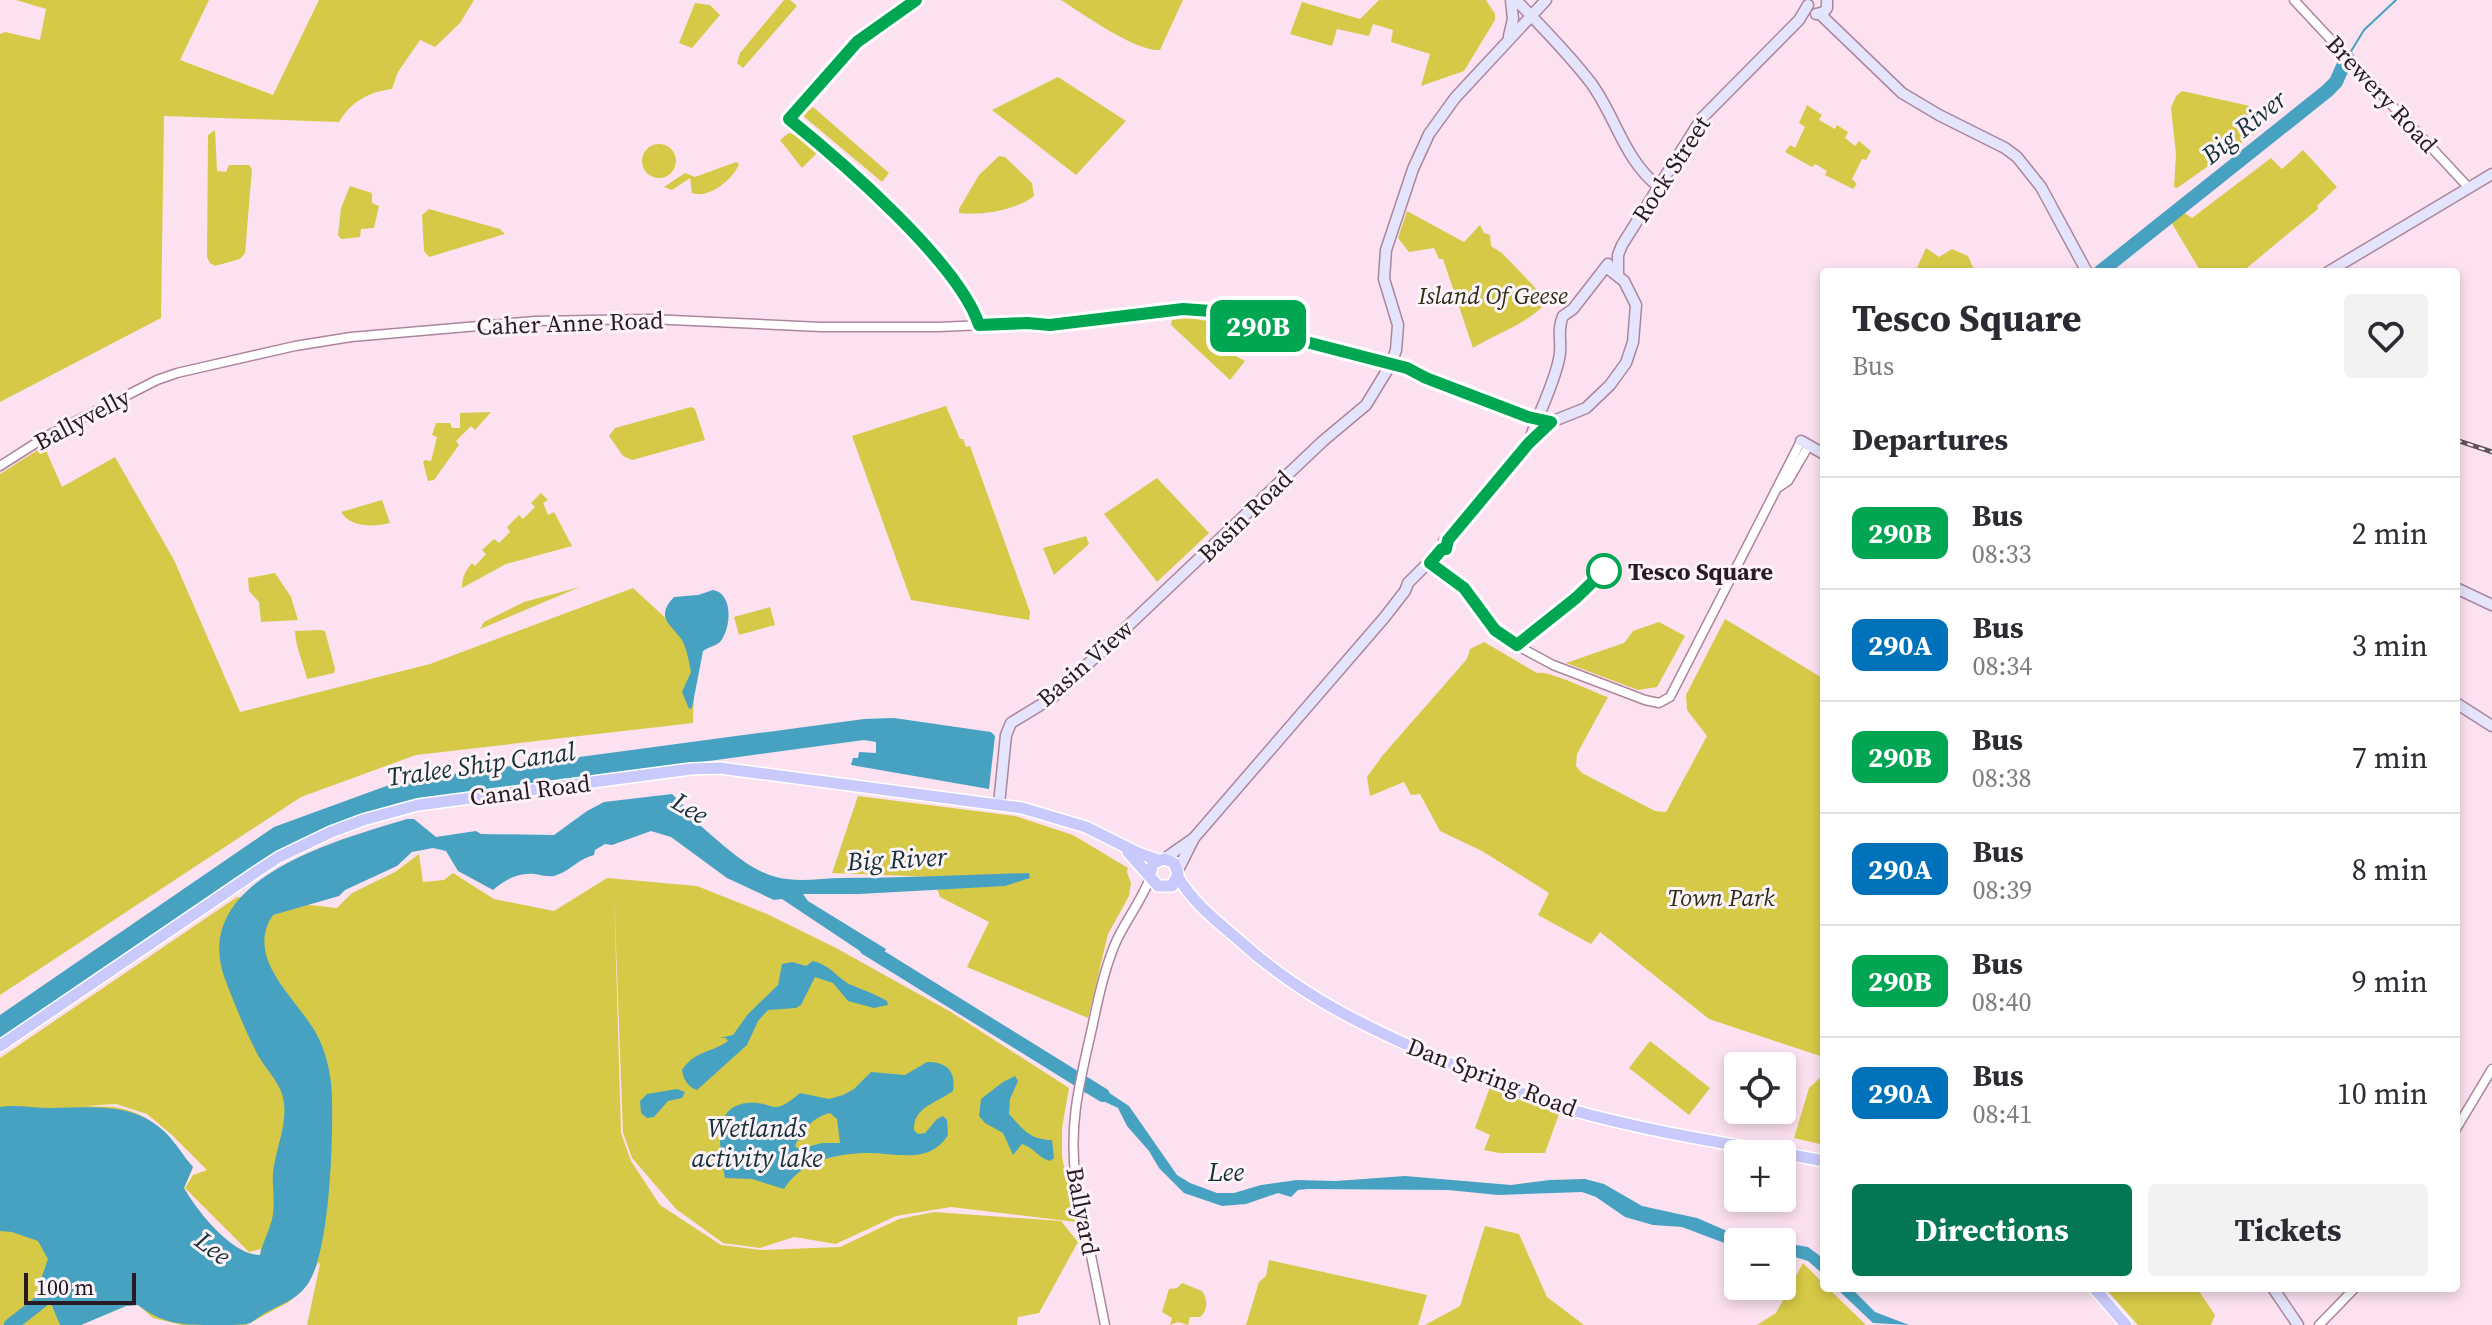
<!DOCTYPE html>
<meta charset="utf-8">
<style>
body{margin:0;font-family:"Source Serif 4",serif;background:#f2f2f3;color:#2b2b33;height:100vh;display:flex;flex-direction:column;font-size:30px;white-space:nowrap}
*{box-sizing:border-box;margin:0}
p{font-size:26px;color:#7c7c81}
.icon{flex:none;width:44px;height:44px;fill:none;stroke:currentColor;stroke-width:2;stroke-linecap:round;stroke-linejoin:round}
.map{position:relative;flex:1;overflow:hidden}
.sheet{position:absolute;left:1820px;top:268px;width:640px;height:1024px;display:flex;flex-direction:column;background:#fff;border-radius:8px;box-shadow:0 4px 12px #0003}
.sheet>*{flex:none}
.badge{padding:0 16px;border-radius:12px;font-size:28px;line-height:52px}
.fabs{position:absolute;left:1724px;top:1052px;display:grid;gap:16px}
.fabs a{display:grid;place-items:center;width:72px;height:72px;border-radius:8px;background:#fff;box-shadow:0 4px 12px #0003;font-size:40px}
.scale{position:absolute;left:24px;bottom:20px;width:112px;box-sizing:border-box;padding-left:8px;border:4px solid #2a1a23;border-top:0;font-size:22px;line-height:28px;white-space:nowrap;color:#2a1a23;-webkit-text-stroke:6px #fdf4f9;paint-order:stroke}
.map>.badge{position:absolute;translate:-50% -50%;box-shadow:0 0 0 4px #fff}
h2{padding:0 32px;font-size:30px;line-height:72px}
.round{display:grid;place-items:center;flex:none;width:84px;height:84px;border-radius:8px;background:#f2f2f3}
.overview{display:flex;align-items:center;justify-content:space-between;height:136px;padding:0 32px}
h1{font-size:38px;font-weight:700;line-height:60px}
.cta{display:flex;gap:16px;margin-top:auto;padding:16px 32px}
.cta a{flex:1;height:92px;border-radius:8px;background:#037753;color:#fff;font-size:32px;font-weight:700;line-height:92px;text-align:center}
.cta a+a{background:#f2f2f3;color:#2b2b33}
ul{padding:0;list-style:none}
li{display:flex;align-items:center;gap:24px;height:112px;padding:0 32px;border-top:2px solid #e1e1e2}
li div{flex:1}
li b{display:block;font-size:30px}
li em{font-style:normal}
li .badge{min-width:88px;font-weight:700;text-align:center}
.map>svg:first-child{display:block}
.green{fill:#d7c948;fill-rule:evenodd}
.water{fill:#47a2c1;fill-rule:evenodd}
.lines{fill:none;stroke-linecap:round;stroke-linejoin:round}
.stream{stroke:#47a2c1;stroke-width:2}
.river{stroke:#47a2c1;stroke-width:14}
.tertiary-casing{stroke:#ad859c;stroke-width:11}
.secondary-casing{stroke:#ad859c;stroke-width:13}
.primary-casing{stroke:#fff;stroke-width:14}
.tertiary{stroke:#fff;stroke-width:8}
.secondary{stroke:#e4e4fd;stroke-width:10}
.primary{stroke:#c9c9fb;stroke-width:11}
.rail-casing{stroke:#64515b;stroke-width:5}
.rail{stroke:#fdf4f9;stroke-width:2;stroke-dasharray:6;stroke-linecap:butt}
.line-casing{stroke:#fff;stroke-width:18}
.line{stroke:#00a651;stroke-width:12}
.stop-dot{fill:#fff;stroke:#00a651;stroke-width:4}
.labels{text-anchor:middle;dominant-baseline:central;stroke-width:6;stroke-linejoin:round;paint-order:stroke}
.street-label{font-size:24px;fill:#2a1a23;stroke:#fdf4f9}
.park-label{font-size:24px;font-style:italic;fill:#302d16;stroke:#fdf4f9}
.stop-label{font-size:24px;font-weight:bold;fill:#2a1a23;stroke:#fdf4f9;text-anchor:start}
.water-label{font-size:26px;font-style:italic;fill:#14303a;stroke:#fdf4f9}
</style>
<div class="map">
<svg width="2492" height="1325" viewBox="0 0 2492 1325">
<rect width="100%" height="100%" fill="#fce1f0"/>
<!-- green -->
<g class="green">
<path d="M16,0H209L180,60L273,95L319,0H474L460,23L435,47L420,40L398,72L392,89C368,92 351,102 339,122L164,116L161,318L0,402V34L5,32L40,40L46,9Z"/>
<polygon points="784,0 790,0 797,6 743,68 737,63 740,53"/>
<path d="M1061,0H1183L1160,50C1136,52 1083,14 1061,0Z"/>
<polygon points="1379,0 1486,0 1495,14 1495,20 1464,71 1421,86 1430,54 1391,42 1393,30 1373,24 1369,36 1337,29 1332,46 1290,34 1302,2 1360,19"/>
<polygon points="695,3 710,5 720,15 692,48 679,43"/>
<polygon points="1058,77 1126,121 1076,175 992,110"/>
<polygon points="2182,91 2250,106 2246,122 2254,134 2177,188 2174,187 2176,154 2171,108 2176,96"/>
<polygon points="1807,105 1822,115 1819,120 1835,129 1837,125 1848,132 1845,138 1855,146 1859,141 1871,151 1866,160 1862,159 1852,179 1857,184 1853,189 1825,175 1827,171 1815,164 1812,167 1785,152 1790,145 1795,148 1805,127 1799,123"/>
<polygon points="813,107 889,173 882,182 802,115"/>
<polygon points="215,130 217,171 226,172 229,165 249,165 252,169 245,253 240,259 215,266 210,263 207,257 208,135"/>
<polygon points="789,133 800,136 817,153 802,168 780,140"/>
<circle cx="659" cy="161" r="17"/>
<polygon points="2303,150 2337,187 2317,206 2318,209 2242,272 2201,272 2171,222 2183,212 2192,218 2271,158 2282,169"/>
<path d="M999,156L1005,157L1032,183L1034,196C1017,210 981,216 959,213V209L979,175Z"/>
<path d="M736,162L739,164C733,180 708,199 692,193L690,178L672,190L664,187L685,173L695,177Z"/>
<polygon points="350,186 372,193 372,203 379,206 374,228 361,229 360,237 341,239 338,235 341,208"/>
<polygon points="429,209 500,229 505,234 429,257 424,251 422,215"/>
<path d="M1407,211L1464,242L1480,225L1484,233L1490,235L1491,246L1502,253L1548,301C1528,324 1499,332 1473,348L1443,259H1439L1434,248L1409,252L1398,238Z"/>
<polygon points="1926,248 1939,257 1952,249 1968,256 1975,272 1915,272"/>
<polygon points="1189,318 1245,327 1236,356 1245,361 1230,380 1171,325 1172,320"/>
<polygon points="946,406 960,439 963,439 966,447 970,446 1030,612 1029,620 911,600 852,436"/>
<polygon points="691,407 695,409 705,440 632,460 623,456 609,436 615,428"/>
<polygon points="491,412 475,430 471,426 456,441 459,445 434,480 428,481 423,462 425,460 431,461 437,437 432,435 436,423 450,423 452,428 460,428 460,413"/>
<polygon points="44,446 62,487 115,457 174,560 240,712 430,664 633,588 695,645 693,723 416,755 301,797 0,995 0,474"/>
<polygon points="1157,478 1209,533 1157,582 1104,514"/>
<path d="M541,493L548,500L543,503L548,515L554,512L572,546L506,564L462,588C462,578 465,571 472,563L475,566L486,554L482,550L494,539L499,543L510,532L507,527L519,515L523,519L535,507L531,503Z"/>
<path d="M382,500L390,523C374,527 351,528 341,512Z"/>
<polygon points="1086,536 1089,544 1054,575 1043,548"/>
<polygon points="275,573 291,597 298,620 261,622 259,602 249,591 248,578"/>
<polygon points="580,587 480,629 484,622 524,602"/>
<polygon points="770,607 775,625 739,635 734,617"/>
<path d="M1725,619L1824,679V1053L1820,1056L1709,1019L1600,932L1591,944L1538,915L1549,893L1482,851L1440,831L1420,794L1411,795L1404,782L1370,796L1367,777L1383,755L1467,659L1470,649L1484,642L1537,673C1550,670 1592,692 1608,697L1577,754L1576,766L1582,773L1655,811L1666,812L1707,736L1687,710L1686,695Z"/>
<polygon points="1659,622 1685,636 1657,687 1638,690 1566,663 1624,643 1633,631"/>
<path d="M321,630L325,631L335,669L334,673L307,679C303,662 296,649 295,631Z"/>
<polygon points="858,796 1015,816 1073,835 1128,868 1127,872 1131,883 1129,896 1108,934 1088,1018 967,967 989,922 940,897 933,877 832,873"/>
<path d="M419,854L423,882L444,880L453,873L494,899L554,911L607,878L697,886L767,914L836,948L951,1012L1069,1088L1062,1128V1157L1076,1222L951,1207L896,1216L836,1244L794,1237L760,1248L723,1243L676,1209L632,1158L623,1133L614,892L621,1133L631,1161L660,1205L721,1245L761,1250L840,1247L899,1219L934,1212L1061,1221L1078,1242L1039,1313L1018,1317L1017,1325H307L320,1264L318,1263L307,1285L289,1302L246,1325H182L153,1318L138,1305L126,1306L81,1325H0V1144C14,1140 29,1138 43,1142C72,1149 131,1189 133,1221L111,1241L80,1256L46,1292L40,1281L34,1313L144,1230C163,1253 203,1288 231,1297C244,1301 261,1297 274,1293C291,1288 302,1278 306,1260L289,1256C283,1268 271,1279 258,1283C254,1284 250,1286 246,1287C218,1287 170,1240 154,1219C139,1197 129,1172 108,1154C75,1127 41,1117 0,1125V1058L237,897L337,908L352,893L395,872ZM116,1104L147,1114L172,1135L207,1170L193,1175L185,1188L249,1252L261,1249L260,1255C232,1255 197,1212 184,1188L193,1167C168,1138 155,1113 113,1107C104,1106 95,1107 87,1106Z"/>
<polygon points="1650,1041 1710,1088 1689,1115 1629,1068"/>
<polygon points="1824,1074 1824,1145 1794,1138 1809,1088"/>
<polygon points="1490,1087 1559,1114 1545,1153 1499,1153 1484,1150 1490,1135 1475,1128"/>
<polygon points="1485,1226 1519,1234 1547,1297 1584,1325 1425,1325 1460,1306"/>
<polygon points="1269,1260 1427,1295 1418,1325 1246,1325 1259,1282 1266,1276"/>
<polygon points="1803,1263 1824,1284 1824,1288 1828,1288 1866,1325 1757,1325 1776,1313"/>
<path d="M1182,1283L1202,1291C1208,1299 1208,1311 1200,1317H1190L1188,1325L1178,1322L1170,1325L1172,1318L1162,1312L1169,1289L1177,1288Z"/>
<polygon points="2105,1288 2197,1288 2215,1315 2211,1325 2138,1325"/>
</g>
<!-- water -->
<g class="water">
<path d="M713,590C733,593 732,628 720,642C716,646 708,647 703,651L692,708L689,709L682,692L691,672C689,662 687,649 682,640C672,625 654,618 674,597L698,595Z"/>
<polygon points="894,718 991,732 995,736 989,789 851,765 853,758 858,758 859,752 876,753 876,742 864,740 399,803 352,819 277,852 0,1040 0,1015 274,827 400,781 864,719"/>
<path d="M672,794L692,814L695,821C718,840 746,869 776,877C799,883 820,878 843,878C905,878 967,875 1029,873L1030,878L1005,886L859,894H803L808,901L886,949L878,963L782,899L774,900L727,878L671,837L651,831L612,845L605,844L595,850L594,855C576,860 571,871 554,876C547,877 541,875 535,874C519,872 504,880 493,890L458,871L446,851L433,848L412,852L397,866L345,890L339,896L273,915C242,961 303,1002 320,1041C328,1059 332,1081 332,1100C333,1140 330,1254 307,1285C296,1301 278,1305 262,1315C257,1318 252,1323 247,1324C238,1325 225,1325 217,1325C183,1325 164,1325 138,1305L126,1306L81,1325H60L41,1279L48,1259L38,1241L12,1232L0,1231V1107C17,1104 32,1108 49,1108C92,1108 133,1101 166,1133C176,1143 184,1157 193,1167L184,1188C197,1211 233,1256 260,1255C263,1241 271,1228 273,1214C275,1200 272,1186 273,1172C276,1146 290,1120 282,1094C278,1081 266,1069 259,1057C246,1033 235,1005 225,979C188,879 338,840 407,819H414L436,837L476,831L481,834L554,835L587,811L604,802Z"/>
<path d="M813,961C832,966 837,978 851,985C864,990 875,994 887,1001L888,1005L874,1008L848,1001L833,983L815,977L801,1005L796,1008L768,1010L758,1021L747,1045L697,1090C688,1087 683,1079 682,1070C696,1050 709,1054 728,1041L726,1038H720L733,1035L748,1014L778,985L782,964L792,962L806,966Z"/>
<path d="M927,1062C947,1062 956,1071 953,1091C937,1103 913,1107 914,1130L918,1134L925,1133L937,1119L943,1116L947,1120L948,1135C929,1165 897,1153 868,1153C838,1153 801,1161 784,1189L752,1179L725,1178C721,1154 709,1107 747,1103C775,1100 770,1119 800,1093L829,1099L843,1095L854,1089L871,1072L905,1075ZM830,1113L837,1119L840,1143H822L799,1149L795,1146C801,1131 813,1117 830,1113Z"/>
<path d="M1015,1076L1018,1081L1010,1099L1009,1114C1024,1130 1029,1139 1052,1140L1054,1158L1050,1161C1038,1158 1035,1148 1022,1144L1013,1155L1003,1133L985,1123L979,1116L981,1099L1003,1082Z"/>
<polygon points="1088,1079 1129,1106 1177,1175 1190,1183 1217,1193 1234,1193 1261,1185 1297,1180 1336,1181 1405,1176 1511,1185 1550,1180 1585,1179 1604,1184 1642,1206 1697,1218 1734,1234 1808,1247 1824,1259 1824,1275 1808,1261 1782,1253 1782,1242 1738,1242 1738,1247 1735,1247 1682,1227 1653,1225 1625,1217 1596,1197 1582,1192 1498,1195 1448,1190 1308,1189 1298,1190 1291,1197 1278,1193 1246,1204 1222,1206 1184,1193 1159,1168 1149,1151 1127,1126 1118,1108 1084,1092"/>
<polygon points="677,1089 685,1092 682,1098 668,1101 654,1117 647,1118 641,1113 640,1101 647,1094"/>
<polygon points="1836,1288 1851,1288 1875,1312 1909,1325 1873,1323"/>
</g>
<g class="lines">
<!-- stream -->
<polyline class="stream" points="2350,53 2364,30 2396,0"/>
<!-- river -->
<g class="river">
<polyline points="2100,272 2327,91 2336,82 2347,57"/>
<polyline points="866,948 1103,1095"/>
<polyline points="11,1325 61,1286"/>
</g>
<!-- tertiary casing -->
<g class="tertiary-casing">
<g id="tertiary">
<polyline points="2294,0 2469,188"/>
<polyline points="0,466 47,436 157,380 177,373 295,346 351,337 535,321 650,319 821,327 938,327 1027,323 1050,325 1183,309 1211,311 1287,337 1407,368 1426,378 1536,420"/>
<polyline points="1779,487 1788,481 1809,445"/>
<polyline points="1430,563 1464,588 1500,635 1527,651 1553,665 1645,700 1659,703 1670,697 1801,441"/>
<polyline points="2456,1129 2492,1069"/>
<path d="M1105,1325L1076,1181C1068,1125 1080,1081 1092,1028C1098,999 1104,971 1115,944C1125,921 1141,902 1150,878"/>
<polyline points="2319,1325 2355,1288"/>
</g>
</g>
<!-- secondary casing -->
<g class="secondary-casing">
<g id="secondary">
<path d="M1516,0C1541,26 1569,54 1591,83C1616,117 1624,160 1659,187"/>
<polyline points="1816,14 1824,12 1827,8 1827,0"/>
<polyline points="1820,14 1902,93 1939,115 2005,148 2017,157 2041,187 2087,272"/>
<polyline points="1509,36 1513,19 1511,0"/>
<polyline points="2328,272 2492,174"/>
<polyline points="1618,274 1618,255 1622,245 1702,118 1799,20 1808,5"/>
<polyline points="1801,441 1824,454"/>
<path d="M1529,443C1537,415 1553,388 1559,359C1563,344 1556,332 1563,316L1573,309L1608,264"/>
<polyline points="1444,541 1448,540 1528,444 1551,422 1586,408 1610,385 1626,363 1633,342 1636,305 1624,281 1606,267"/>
<polyline points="2456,588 2492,605"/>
<polyline points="2456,703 2492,726"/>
<polyline points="999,804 1006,735 1011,723 1052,698 1323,441 1366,405 1391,364 1396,350 1398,325 1384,279 1386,250 1413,169 1429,134 1455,98 1546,0"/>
<polyline points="1164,859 1194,838"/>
<polyline points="1178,870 1194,838 1384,618 1405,591 1408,583 1442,549 1446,549 1449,545 1448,540"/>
<polyline points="2273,1288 2298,1325"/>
</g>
</g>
<!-- primary casing -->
<g class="primary-casing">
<g id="primary">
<polyline points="1128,852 1158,886 1172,886 1178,874 1174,863 1164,859 1153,863 1150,874"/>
<path d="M1178,877C1193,903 1218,922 1241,942C1303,998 1373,1031 1449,1063C1488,1080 1528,1097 1568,1109C1652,1133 1739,1145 1824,1161"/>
<polyline points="0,1046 256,872 279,857 331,832 363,820 418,805 691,769 720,768 1022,808 1086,827 1138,853 1158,860"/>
<polyline points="2094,1288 2126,1325"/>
</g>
</g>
<!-- tertiary -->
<use href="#tertiary" class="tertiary"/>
<!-- secondary -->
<use href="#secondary" class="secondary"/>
<!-- primary -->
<use href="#primary" class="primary"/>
<!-- rail casing -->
<g class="rail-casing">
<polyline id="rail" points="2456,440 2492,452"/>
</g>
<!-- rail -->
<use href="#rail" class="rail"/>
</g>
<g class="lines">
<!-- line casing -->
<g class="line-casing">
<path id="line" d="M916,0L857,42L789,119C841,161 959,263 979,325L1027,323L1050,325L1183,309L1211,311L1287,337L1407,368L1426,378L1528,417L1551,422L1528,444L1448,540L1446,549H1442L1430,563L1464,588L1495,630L1517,645L1576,598L1608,567"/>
</g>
<!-- line -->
<use href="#line" class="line"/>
</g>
<!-- markers -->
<circle class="stop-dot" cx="1604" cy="571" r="16"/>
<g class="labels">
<!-- street labels -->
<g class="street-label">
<text transform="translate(2382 94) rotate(47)">Brewery Road</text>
<text transform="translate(1671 169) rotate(-57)">Rock Street</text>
<text transform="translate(570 323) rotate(-2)">Caher Anne Road</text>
<text transform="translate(82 419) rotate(-28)">Ballyvelly</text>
<text transform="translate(1245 516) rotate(-44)">Basin Road</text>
<text transform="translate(1085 663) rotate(-41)">Basin View</text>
<text transform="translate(530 790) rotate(-7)">Canal Road</text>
<text transform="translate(1492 1077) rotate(21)">Dan Spring Road</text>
<text transform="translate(1083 1211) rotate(79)">Ballyard</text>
</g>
<!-- park labels -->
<g class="park-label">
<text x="1493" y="295">Island Of Geese</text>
<text x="1721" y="897">Town Park</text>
</g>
<!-- stop labels -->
<g class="stop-label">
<text x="1628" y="571">Tesco Square</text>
</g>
<!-- water labels -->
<g class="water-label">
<text transform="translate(2244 127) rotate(-39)">Big River</text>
<text transform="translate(481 764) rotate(-8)">Tralee Ship Canal</text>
<text transform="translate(690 808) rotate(30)">Lee</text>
<text transform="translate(897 859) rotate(-3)">Big River</text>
<text x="757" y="1128">Wetlands<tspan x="757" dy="30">activity lake</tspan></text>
<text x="1226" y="1172">Lee</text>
<text transform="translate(213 1248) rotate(37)">Lee</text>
</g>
</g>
</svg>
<div class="fabs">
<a><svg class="icon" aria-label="locate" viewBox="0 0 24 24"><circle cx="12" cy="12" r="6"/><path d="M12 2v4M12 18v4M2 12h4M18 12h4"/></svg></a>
<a>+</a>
<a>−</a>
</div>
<div class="scale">100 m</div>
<b class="badge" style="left:1258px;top:326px;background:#00a651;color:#fff">290B</b>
<section class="sheet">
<div class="overview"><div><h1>Tesco Square</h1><p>Bus</p></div><a class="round"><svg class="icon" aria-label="heart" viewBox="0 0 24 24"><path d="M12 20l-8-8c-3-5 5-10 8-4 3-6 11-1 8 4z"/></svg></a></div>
<h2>Departures</h2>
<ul>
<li><span class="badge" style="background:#00a651;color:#fff">290B</span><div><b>Bus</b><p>08:33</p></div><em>2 min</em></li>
<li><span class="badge" style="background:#0072bc;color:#fff">290A</span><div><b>Bus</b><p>08:34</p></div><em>3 min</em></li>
<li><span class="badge" style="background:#00a651;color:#fff">290B</span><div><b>Bus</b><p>08:38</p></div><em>7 min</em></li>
<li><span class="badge" style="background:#0072bc;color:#fff">290A</span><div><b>Bus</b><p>08:39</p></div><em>8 min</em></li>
<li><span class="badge" style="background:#00a651;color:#fff">290B</span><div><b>Bus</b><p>08:40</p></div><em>9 min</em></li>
<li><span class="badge" style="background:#0072bc;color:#fff">290A</span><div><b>Bus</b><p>08:41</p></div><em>10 min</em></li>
</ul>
<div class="cta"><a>Directions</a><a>Tickets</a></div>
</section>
</div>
